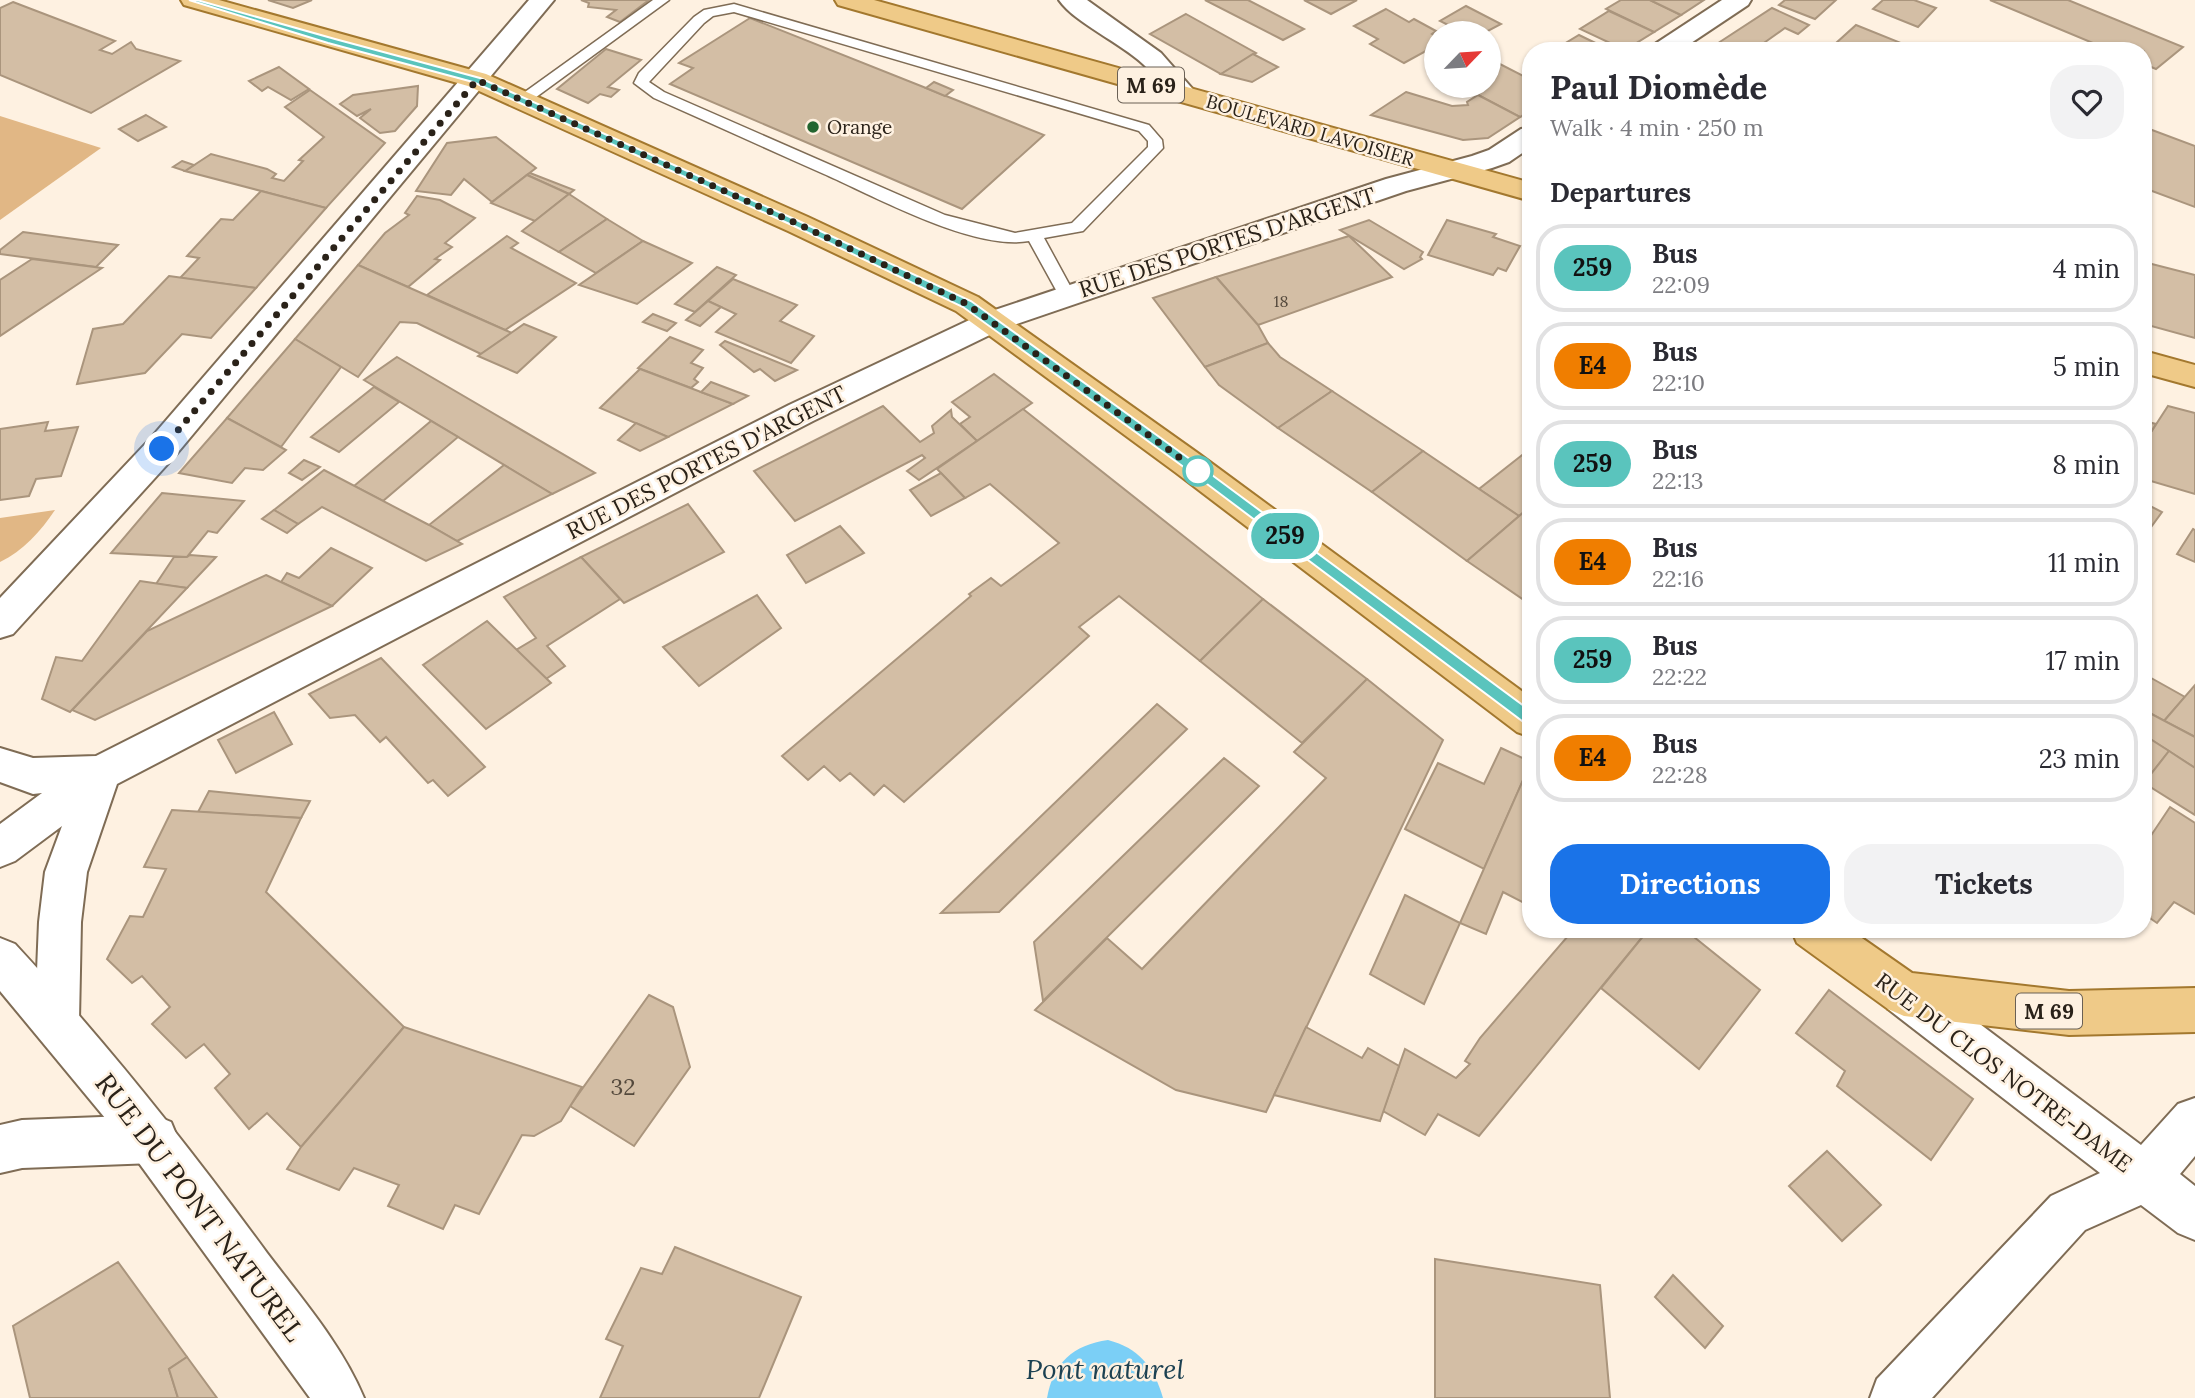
<!DOCTYPE html>
<meta charset="utf-8">
<style>
body{margin:0;font-family:Lora,serif;background:#f2f2f3;color:#2b2b33;height:100vh;display:flex;flex-direction:column;font-size:26px;white-space:nowrap}
*{box-sizing:border-box;margin:0}
p{font-size:23px;color:#7c7c81}
.icon{flex:none;width:38px;height:38px;fill:none;stroke:currentColor;stroke-width:2;stroke-linecap:round;stroke-linejoin:round}
.map{position:relative;flex:1;overflow:hidden}
.panel{position:absolute;left:1522px;top:42px;width:630px;height:896px;display:flex;flex-direction:column;background:#fff;border-radius:28px;box-shadow:0 2px 5px #0004}
.panel>*{flex:none}
.badge{padding:0 14px;border-radius:23px;font-size:24px;line-height:46px}
.needle{width:46px;rotate:65deg}
.tools{position:absolute;left:1424px;top:21px;display:grid;gap:14px}
.tools a{display:grid;place-items:center;width:77px;height:77px;border-radius:50%;background:#fff;box-shadow:0 2px 5px #0004;font-size:35px}
.you{position:absolute;width:35px;height:35px;margin:-18px;border:5px solid #fff;border-radius:50%;background:#1a73e8;box-shadow:0 0 0 10px #1a73e833}
.map>.badge{position:absolute;translate:-50% -50%;box-shadow:0 0 0 4px #fff}
h2{padding:0 28px;font-size:26px;line-height:63px}
.round{display:grid;place-items:center;flex:none;width:74px;height:74px;border-radius:28px;background:#f2f2f3}
.summary{display:flex;align-items:center;justify-content:space-between;height:119px;padding:0 28px}
h1{font-size:33px;font-weight:800;line-height:52px}
.primary-button{display:flex;gap:14px;margin-top:auto;padding:14px 28px}
.primary-button a{flex:1;height:80px;border-radius:28px;background:#1a73e8;color:#fff;font-size:28px;font-weight:800;line-height:80px;text-align:center}
.primary-button a+a{background:#f2f2f3;color:#2b2b33}
ul{padding:0;list-style:none}
li{display:flex;align-items:center;gap:21px;height:88px;margin:0 14px 10px;padding:0 14px;border:4px solid #e1e1e2;border-radius:28px}
li div{flex:1}
li b{display:block;font-size:26px}
li em{font-style:normal}
li .badge{min-width:77px;font-weight:700;text-align:center}
.map>svg:first-child{display:block}
.green{fill:#e1b785}
.water{fill:#7bcff6}
.building{fill:#d3bea5;stroke:#aa957d;stroke-width:2}
.lines{fill:none;stroke-linecap:round;stroke-linejoin:round}
.service-casing{stroke:#7f6c55;stroke-width:3}
.minor-casing{stroke:#7f6c55;stroke-width:4}
.tertiary-casing{stroke:#7f6c55;stroke-width:4}
.primary-casing{stroke:#a3782e;stroke-width:4}
.service{fill:#fff;fill-rule:evenodd}
.minor{fill:#fff;fill-rule:evenodd}
.tertiary{fill:#fff;fill-rule:evenodd}
.primary{fill:#efca88;fill-rule:evenodd}
.line{fill:#5ac4bd;stroke:#fff;stroke-width:2}
.walk{stroke:#2a2219;stroke-width:7;stroke-dasharray:0 12.6}
.poi-dot{fill:#23652f;stroke:#fef1e1;stroke-width:2.5}
.stop-dot{fill:#fff;stroke:#5ac4bd;stroke-width:3.5}
.labels{text-anchor:middle;dominant-baseline:central;stroke-width:5;stroke-linejoin:round;paint-order:stroke}
.far-number-label{font-size:16px;fill:#54493c}
.far-poi-label{font-size:19px;fill:#2a2219;stroke:#fef1e1;text-anchor:start}
.far-street-label{font-size:19px;fill:#2a2219;stroke:#fef1e1}
.shield{fill:#fef1e1;stroke:#6a6055;stroke-width:2}
.shield-label{font-size:21px;font-weight:bold;fill:#2a2219}
.street-label{font-size:23px;fill:#2a2219;stroke:#fef1e1}
.near-number-label{font-size:23px;fill:#54493c}
.near-street-label{font-size:28px;fill:#2a2219;stroke:#fef1e1}
.near-water-label{font-size:28px;font-style:italic;fill:#1c4152;stroke:#fef1e1}
</style>
<div class="map">
<svg width="2195" height="1398" viewBox="0 0 2195 1398">
<rect width="100%" height="100%" fill="#fef1e1"/>
<!-- green -->
<g class="green">
<polygon points="0,116 101,148 0,220"/>
<path d="M55,510C41,531 23,551 0,562V518Z"/>
</g>
<!-- water -->
<path class="water" d="M1108,1340C1139,1348 1154,1367 1163,1398H1047C1053,1363 1073,1345 1108,1340Z"/>
<!-- building -->
<g class="building">
<polygon points="268,0 312,0 293,8"/>
<polygon points="581,0 649,0 620,22 607,17 616,10 588,7 589,3"/>
<polygon points="1205,0 1248,0 1304,29 1283,40"/>
<polygon points="1304,0 1357,0 1331,14"/>
<polygon points="1621,0 1650,0 1681,15 1654,32 1606,9"/>
<polygon points="1650,0 1704,0 1681,15"/>
<polygon points="1785,0 1836,0 1815,19 1779,5"/>
<polygon points="1883,0 1914,0 1936,8 1918,27 1873,9"/>
<polygon points="1990,0 2068,0 2183,47 2156,69 2144,64 2144,51 2112,51"/>
<polygon points="13,2 115,41 100,50 112,54 131,42 136,49 180,61 91,113 0,75 0,8"/>
<polygon points="1466,6 1501,24 1484,33 1464,33 1440,21"/>
<polygon points="1772,8 1809,25 1798,34 1785,28 1761,45 1773,51 1709,49"/>
<polygon points="1386,9 1409,22 1414,19 1436,31 1432,34 1437,37 1437,45 1404,63 1370,44 1378,39 1354,26"/>
<polygon points="1609,11 1654,32 1625,50 1580,29"/>
<polygon points="1186,14 1256,53 1221,74 1150,34"/>
<polygon points="750,18 926,88 1044,135 962,209 670,84 693,68 679,63"/>
<polygon points="1856,25 1901,43 1893,51 1854,51 1835,44"/>
<polygon points="1579,35 1612,51 1554,50"/>
<polygon points="606,49 641,60 608,87 619,90 611,97 600,94 588,103 557,89"/>
<polygon points="1253,54 1278,67 1252,82 1221,74"/>
<polygon points="1494,61 1531,80 1531,110 1520,117 1461,86 1489,86 1489,64"/>
<polygon points="279,67 309,89 291,100 268,87 262,91 249,81"/>
<polygon points="934,82 953,90 945,96 926,88"/>
<polygon points="418,86 417,106 395,131 380,133 360,118 371,109 357,116 340,104 353,95"/>
<polygon points="310,90 385,143 326,208 185,171 211,154 267,169 276,174 272,178 284,181 303,161 299,160 324,137 285,107"/>
<polygon points="1406,92 1452,106 1468,105 1467,102 1478,95 1520,117 1488,138 1463,140 1371,115"/>
<polygon points="146,115 166,127 138,141 119,129"/>
<polygon points="2144,127 2195,146 2195,207 2144,188"/>
<polygon points="496,137 536,168 492,202 464,179 451,195 416,191 447,143"/>
<polygon points="182,161 194,165 185,171 173,167"/>
<polygon points="530,173 574,190 569,194 527,175"/>
<polygon points="527,175 569,194 535,221 491,203"/>
<polygon points="261,191 326,208 256,288 180,278 199,258 187,256 221,219 233,220"/>
<polygon points="569,194 607,219 559,252 522,231"/>
<polygon points="417,196 440,200 475,218 445,243 452,247 435,259 440,260 408,287 358,265 385,233 409,215 405,213"/>
<polygon points="607,219 643,241 596,273 559,252"/>
<polygon points="1369,220 1423,252 1420,257 1422,259 1404,269 1340,230"/>
<polygon points="1447,220 1496,234 1493,237 1520,246 1506,271 1498,268 1493,275 1428,255"/>
<polygon points="23,232 118,245 96,267 0,254 0,250"/>
<polygon points="507,236 518,243 511,248 576,283 505,330 427,295"/>
<polygon points="1349,236 1392,277 1258,325 1216,277"/>
<polygon points="643,241 692,263 637,304 579,285"/>
<polygon points="32,259 102,268 0,336 0,280"/>
<polygon points="2144,262 2195,275 2195,338 2144,324"/>
<polygon points="358,265 505,330 512,333 481,354 417,323 400,322 358,377 295,339"/>
<polygon points="717,267 736,275 695,312 675,304"/>
<polygon points="169,276 256,288 211,338 182,334 145,373 77,384 93,329 123,324"/>
<polygon points="1216,277 1258,325 1268,343 1205,367 1153,298"/>
<polygon points="733,279 797,305 780,321 814,336 791,363 716,332 736,314 708,301"/>
<polygon points="708,301 721,307 700,326 686,320"/>
<polygon points="653,314 676,323 667,331 643,322"/>
<polygon points="524,324 556,337 517,373 478,356"/>
<polygon points="670,337 703,350 691,363 703,368 694,379 698,382 691,388 638,368"/>
<polygon points="295,339 341,367 281,447 227,418"/>
<polygon points="725,341 797,370 775,381 760,369 754,372 720,345"/>
<polygon points="1268,343 1280,357 1332,391 1278,428 1219,385 1205,367"/>
<polygon points="397,357 595,473 552,494 364,380"/>
<polygon points="640,369 701,392 733,404 668,437 600,408"/>
<polygon points="994,374 1032,403 977,441 960,424 970,417 952,402"/>
<polygon points="711,382 748,396 733,404 701,392"/>
<polygon points="374,387 399,402 339,452 311,437"/>
<polygon points="1332,391 1423,451 1372,492 1278,428"/>
<polygon points="883,406 920,442 934,433 932,426 951,410 952,417 977,441 919,480 907,471 925,458 922,455 795,521 754,471"/>
<polygon points="2168,406 2195,413 2195,494 2144,479 2144,443"/>
<polygon points="1023,409 1263,599 1200,661 1119,596 1079,627 1089,636 904,802 884,785 874,795 850,773 840,781 824,766 808,780 782,756 971,596 969,594 991,578 1001,586 1059,543 990,484 965,498 937,469"/>
<polygon points="227,418 286,450 263,470 245,468 232,483 179,473"/>
<polygon points="431,421 458,437 383,501 354,486"/>
<polygon points="2144,421 2156,424 2144,443"/>
<polygon points="48,422 45,431 78,427 61,476 36,479 29,496 0,500 0,429"/>
<polygon points="636,423 668,437 640,451 618,440"/>
<polygon points="1531,448 1531,506 1519,516 1479,489"/>
<polygon points="1423,451 1519,516 1467,561 1372,492"/>
<polygon points="304,460 320,467 302,480 289,473"/>
<polygon points="504,465 552,494 457,541 429,525"/>
<polygon points="324,470 429,525 462,544 426,561 322,507 298,524 274,510"/>
<polygon points="941,473 965,498 931,516 910,490"/>
<polygon points="162,493 244,501 217,533 208,531 187,557 111,553"/>
<polygon points="2144,503 2162,512 2146,534 2144,533"/>
<polygon points="688,504 724,552 624,603 581,557"/>
<polygon points="1531,506 1531,605 1467,561"/>
<polygon points="274,510 298,524 287,533 262,519"/>
<polygon points="840,526 864,553 806,583 787,555"/>
<polygon points="2193,529 2195,530 2195,562 2177,554"/>
<polygon points="331,548 372,568 332,606 281,582 287,573 299,578"/>
<polygon points="190,555 216,557 187,588 156,584 174,557 187,557"/>
<polygon points="581,557 620,599 547,646 565,666 546,679 516,650 536,638 504,597"/>
<polygon points="266,575 332,606 95,720 72,710 147,631"/>
<polygon points="140,581 187,588 70,712 42,699 56,657 82,661"/>
<polygon points="757,595 781,628 699,686 663,647"/>
<polygon points="1263,599 1367,679 1302,743 1200,661"/>
<polygon points="487,621 551,683 486,729 423,665"/>
<polygon points="381,658 485,767 448,796 433,780 428,783 386,737 380,742 355,715 330,718 309,694"/>
<polygon points="2144,674 2185,697 2164,721 2144,710"/>
<polygon points="1367,679 1443,740 1266,1112 1176,1090 1035,1010 1107,938 1142,969 1326,778 1294,752"/>
<polygon points="2195,685 2195,737 2164,721"/>
<polygon points="1157,704 1187,729 999,912 941,913"/>
<polygon points="2144,710 2195,737 2195,768 2144,735"/>
<polygon points="274,712 292,744 236,773 218,740"/>
<polygon points="2144,735 2169,751 2144,783"/>
<polygon points="1501,748 1531,762 1484,869 1405,829 1438,763 1484,784"/>
<polygon points="2169,751 2195,768 2195,815 2144,783"/>
<polygon points="1224,758 1259,786 1043,1001 1034,942"/>
<polygon points="1531,762 1531,897 1528,905 1503,892 1486,934 1460,923"/>
<polygon points="209,791 310,801 301,818 198,812"/>
<polygon points="2170,807 2195,823 2195,914 2174,902 2157,923 2144,914 2144,846"/>
<polygon points="172,810 301,818 266,892 404,1027 301,1147 267,1113 249,1129 215,1088 230,1074 204,1044 186,1058 152,1024 170,1007 142,976 132,983 107,959 130,916 143,917 166,869 144,867"/>
<polygon points="1405,895 1460,923 1424,1004 1370,974"/>
<polygon points="1574,929 1649,929 1479,1136 1438,1114 1425,1135 1383,1111 1405,1049 1456,1078 1470,1064 1465,1061 1480,1038"/>
<polygon points="1649,929 1684,929 1760,990 1699,1069 1601,988"/>
<polygon points="1829,990 1973,1099 1931,1160 1837,1086 1845,1071 1796,1033"/>
<polygon points="649,995 673,1007 690,1067 634,1146 570,1106"/>
<polygon points="404,1027 582,1087 561,1121 534,1136 522,1135 479,1214 455,1205 443,1229 388,1206 399,1185 354,1168 339,1190 287,1169 301,1147"/>
<polygon points="1306,1027 1362,1058 1368,1048 1399,1066 1380,1121 1274,1095"/>
<polygon points="1827,1151 1881,1205 1842,1241 1789,1186"/>
<polygon points="675,1247 801,1297 759,1398 600,1398 623,1346 606,1339 641,1268 662,1274"/>
<polygon points="1435,1259 1600,1285 1610,1398 1435,1398"/>
<polygon points="118,1262 187,1357 169,1369 178,1398 30,1398 13,1326"/>
<polygon points="1673,1275 1723,1326 1705,1348 1655,1297"/>
<polygon points="187,1357 217,1398 178,1398 169,1369"/>
</g>
<g class="lines">
<!-- service casing -->
<g class="service-casing">
<g id="service">
<polygon points="653,0 669,0 528,103 518,103 516,100 518,97"/>
<path d="M734,4L1149,125L1162,140L1163,148L1083,231L1044,238L1075,295L1073,299H1061L1029,241C974,251 876,197 824,174C767,149 711,123 654,98L634,83L639,73L694,17L704,10ZM734,12L1139,131L1148,141V147L1072,223L1015,233L945,215L664,92L649,82L704,23L713,16Z"/>
</g>
</g>
<!-- minor casing -->
<g class="minor-casing">
<g id="minor">
<polygon points="529,0 554,0 174,457 13,634 0,638 0,598 150,439"/>
<path d="M1059,0H1087L1161,53L1197,94L1193,100C1169,106 1159,78 1143,64C1121,43 1075,23 1059,0Z"/>
<polygon points="1722,0 1751,0 1748,5 1679,51 1648,51 1652,46"/>
<polygon points="1531,127 1531,147 1509,162 1492,168 1406,191 1002,329 813,421 117,784 87,872 81,922 79,1020 73,1036 57,1042 41,1036 35,1020 39,922 45,872 62,826 15,861 0,867 0,824 42,793 33,794 0,782 0,748 33,758 96,756 789,405 980,315 1386,179 1472,156 1489,150 1521,129"/>
<polygon points="1904,972 1920,979 2141,1145 2178,1104 2195,1098 2195,1156 2180,1174 2195,1186 2195,1240 2178,1233 2141,1205 2085,1230 1932,1398 1870,1398 1877,1379 2051,1196 2100,1173 1888,1009 1882,994 1888,979"/>
<polygon points="154,1115 171,1122 178,1139 171,1156 154,1163 22,1168 0,1173 0,1125 22,1120"/>
</g>
</g>
<!-- tertiary casing -->
<g class="tertiary-casing">
<path id="tertiary" d="M0,938L15,944C106,1042 188,1145 267,1253C302,1299 342,1345 364,1398H310L115,1130L0,991Z"/>
</g>
<!-- primary casing -->
<g class="primary-casing">
<g id="primary">
<polygon points="181,0 219,0 486,74 808,217 978,297 1199,454 1531,698 1531,737 1517,732 1175,472 956,311 788,231 468,86 184,5"/>
<polygon points="835,0 874,0 1531,183 1531,201 838,5"/>
<polygon points="2144,351 2195,365 2195,387 2144,373"/>
<polygon points="1791,929 1849,929 1912,973 2069,991 2195,988 2195,1032 2069,1035 1904,1016 1888,1009 1797,943"/>
</g>
</g>
<!-- service -->
<use href="#service" class="service"/>
<!-- minor -->
<use href="#minor" class="minor"/>
<!-- tertiary -->
<use href="#tertiary" class="tertiary"/>
<!-- primary -->
<use href="#primary" class="primary"/>
</g>
<!-- line -->
<polygon class="line" points="189,0 197,0 335,39 480,78 801,222 971,301 1212,475 1536,715 1536,724 1526,724 1203,481 963,307 794,226 473,82 328,43"/>
<g class="lines">
<!-- walk -->
<polyline class="walk" points="162,449 477,80 798,224 967,304 1208,478 1198,471"/>
</g>
<!-- markers -->
<circle class="poi-dot" cx="813" cy="127" r="7"/>
<circle class="stop-dot" cx="1198" cy="471" r="14"/>
<g class="labels">
<!-- far-number labels -->
<g class="far-number-label">
<text x="1281" y="301">18</text>
</g>
<!-- far-poi labels -->
<g class="far-poi-label">
<text x="827" y="127">Orange</text>
</g>
<!-- far-street labels -->
<g class="far-street-label">
<text transform="translate(1310 130) rotate(16)">BOULEVARD LAVOISIER</text>
</g>
<!-- shield labels -->
<g class="shield">
<rect x="1118" y="67.5" width="66" height="35" rx="5"/>
<rect x="2016" y="993.5" width="66" height="35" rx="5"/>
</g>
<g class="shield-label">
<text x="1151" y="85">M 69</text>
<text x="2049" y="1011">M 69</text>
</g>
<!-- street labels -->
<g class="street-label">
<text transform="translate(1227 242) rotate(-18)">RUE DES PORTES D'ARGENT</text>
<text transform="translate(706 462) rotate(-27)">RUE DES PORTES D'ARGENT</text>
<text transform="translate(2004 1072) rotate(37)">RUE DU CLOS NOTRE-DAME</text>
</g>
<!-- near-number labels -->
<g class="near-number-label">
<text x="623" y="1086">32</text>
</g>
<!-- near-street labels -->
<g class="near-street-label">
<text transform="translate(200 1207) rotate(53)">RUE DU PONT NATUREL</text>
</g>
<!-- near-water labels -->
<g class="near-water-label">
<text x="1105" y="1369">Pont naturel</text>
</g>
</g>
</svg>
<div class="tools">
<a><svg class="needle" viewBox="-14 -14 28 28"><path d="M0-13l5 13h-10z" fill="#e53935"/><path d="M0 13l5-13h-10z" fill="#7c7c81"/></svg></a>
</div>
<div class="you" style="left:162px;top:449px"></div>
<b class="badge" style="left:1285px;top:536px;background:#5ac4bd;color:#111">259</b>
<section class="panel">
<div class="summary"><div><h1>Paul Diomède</h1><p>Walk · 4 min · 250 m</p></div><a class="round"><svg class="icon" aria-label="heart" viewBox="0 0 24 24"><path d="M12 20l-8-8c-3-5 5-10 8-4 3-6 11-1 8 4z"/></svg></a></div>
<h2>Departures</h2>
<ul>
<li><span class="badge" style="background:#5ac4bd;color:#111">259</span><div><b>Bus</b><p>22:09</p></div><em>4 min</em></li>
<li><span class="badge" style="background:#f07e00;color:#111">E4</span><div><b>Bus</b><p>22:10</p></div><em>5 min</em></li>
<li><span class="badge" style="background:#5ac4bd;color:#111">259</span><div><b>Bus</b><p>22:13</p></div><em>8 min</em></li>
<li><span class="badge" style="background:#f07e00;color:#111">E4</span><div><b>Bus</b><p>22:16</p></div><em>11 min</em></li>
<li><span class="badge" style="background:#5ac4bd;color:#111">259</span><div><b>Bus</b><p>22:22</p></div><em>17 min</em></li>
<li><span class="badge" style="background:#f07e00;color:#111">E4</span><div><b>Bus</b><p>22:28</p></div><em>23 min</em></li>
</ul>
<div class="primary-button"><a>Directions</a><a>Tickets</a></div>
</section>
</div>
